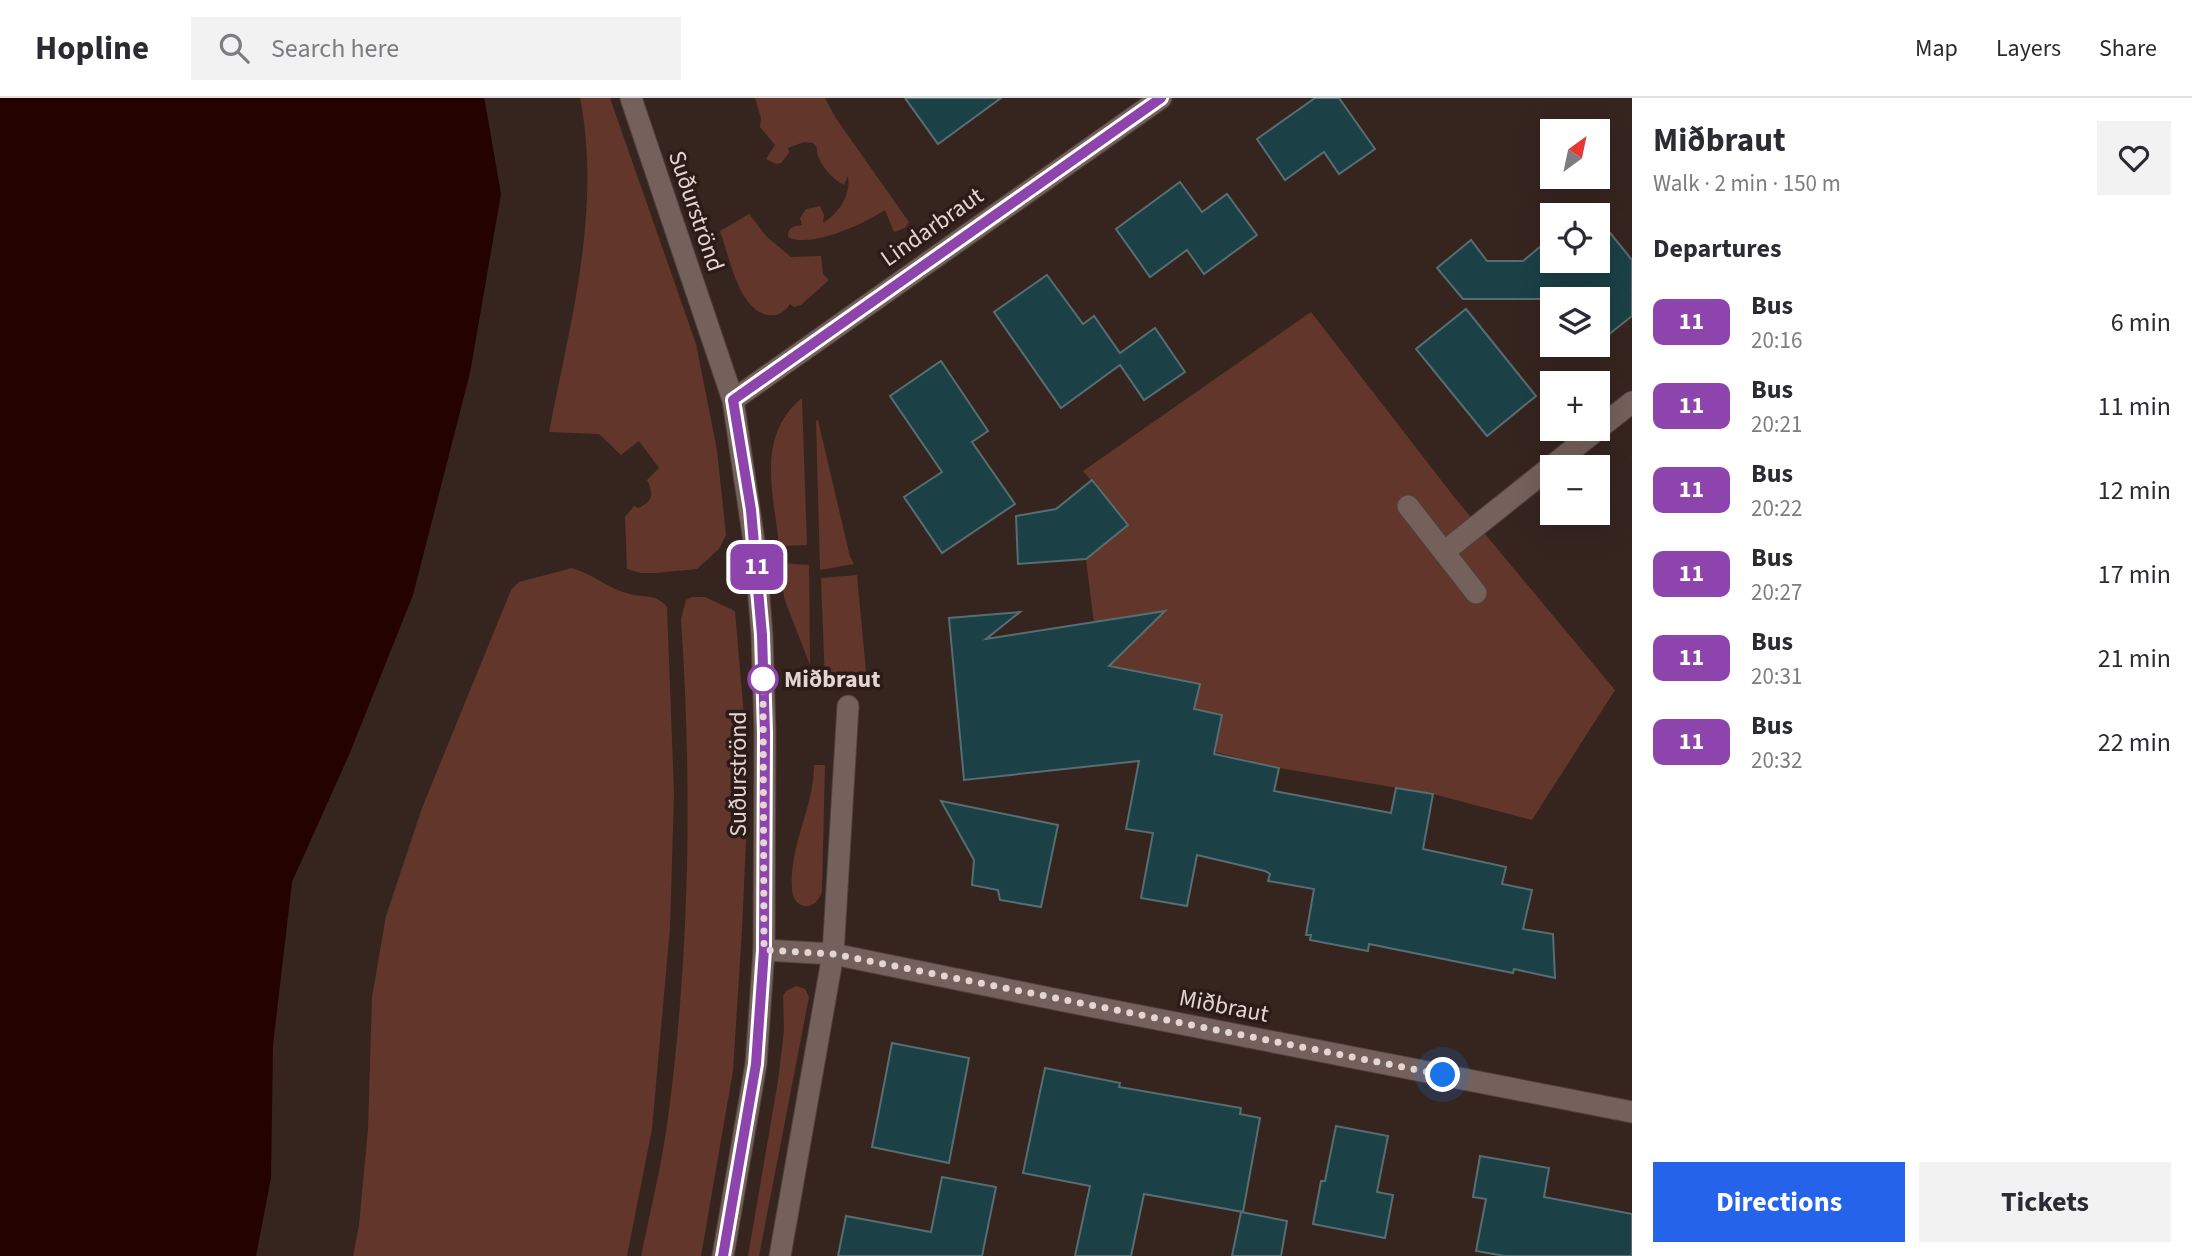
<!DOCTYPE html>
<meta charset="utf-8">
<style>
body{margin:0;font-family:"Source Sans 3",sans-serif;background:#f2f2f3;color:#2b2b33;height:100vh;display:flex;flex-direction:column;font-size:26px;white-space:nowrap}
*{box-sizing:border-box;margin:0}
p{font-size:23px;color:#7c7c81}
.icon{flex:none;width:38px;height:38px;fill:none;stroke:currentColor;stroke-width:2;stroke-linecap:round;stroke-linejoin:round}
.map{position:relative;flex:1;overflow:hidden}
.side{display:flex;flex-direction:column;background:#fff;width:560px}
.side>*{flex:none}
.badge{padding:0 14px;border-radius:10px;font-size:24px;line-height:46px}
.needle{width:46px;rotate:33deg}
.buttons{position:absolute;left:1540px;top:21px;display:grid;gap:14px}
.buttons a{display:grid;place-items:center;width:70px;height:70px;border-radius:0px;background:#fff;box-shadow:0 7px 28px #0002;font-size:35px}
.you{position:absolute;width:35px;height:35px;margin:-18px;border:5px solid #fff;border-radius:50%;background:#1a73e8;box-shadow:0 0 0 10px #1a73e833}
.map>.badge{position:absolute;translate:-50% -50%;box-shadow:0 0 0 4px #fff}
h2{padding:0 21px;font-size:26px;line-height:63px}
.round{display:grid;place-items:center;flex:none;width:74px;height:74px;border-radius:0px;background:#f2f2f3}
.headline{display:flex;align-items:center;justify-content:space-between;height:119px;padding:0 21px}
h1{font-size:33px;font-weight:700;line-height:52px}
.cta{display:flex;gap:14px;margin-top:auto;padding:14px 21px}
.cta a{flex:1;height:80px;border-radius:0px;background:#2563eb;color:#fff;font-size:28px;font-weight:700;line-height:80px;text-align:center}
.cta a+a{background:#f2f2f3;color:#2b2b33}
ul{padding:0;list-style:none}
li{display:flex;align-items:center;gap:21px;height:84px;padding:0 21px}
li div{flex:1}
li b{display:block;font-size:26px}
li em{font-style:normal}
li .badge{min-width:77px;font-weight:700;text-align:center}
header{display:flex;align-items:center;gap:42px;box-sizing:border-box;height:98px;padding:0 35px;background:#fff;border-bottom:2px solid #e1e1e2}
header strong{font-size:33px}
nav{display:flex;gap:38px;margin-inline-start:auto;font-size:24px}
.search{width:490px;height:63px;background:#f2f2f3;display:flex;align-items:center;gap:18px;box-sizing:border-box;padding:0 24px;border-radius:0px;color:#7c7c81;font-size:26px}
main{display:flex;flex:1;min-height:0}
.map>svg:first-child{display:block}
.green{fill:#62362a}
.water{fill:#240200}
.building{fill:#1b4045;stroke:#566e72;stroke-width:2}
.lines{fill:none;stroke-linecap:round;stroke-linejoin:round}
.street-casing{stroke:#50413d;stroke-width:23}
.secondary-casing{stroke:#50413d;stroke-width:23}
.street{stroke:#75615b;stroke-width:21}
.secondary{stroke:#75615b;stroke-width:21}
.line-casing{stroke:#fff;stroke-width:16}
.line{stroke:#8e44ad;stroke-width:10}
.walk{stroke:#e2d5d2;stroke-width:7;stroke-dasharray:0 12.6}
.stop-dot{fill:#fff;stroke:#8e44ad;stroke-width:3.5}
.labels{text-anchor:middle;dominant-baseline:central;stroke-width:7;stroke-linejoin:round;paint-order:stroke}
.street-label{font-size:24px;fill:#e2d5d2;stroke:#2c1b16}
.stop-label{font-size:24px;font-weight:bold;fill:#e2d5d2;stroke:#2c1b16;text-anchor:start}
</style>
<header>
<strong>Hopline</strong>
<div class="search"><svg class="icon" aria-label="search" viewBox="0 0 24 24"><circle cx="10" cy="10" r="6"/><path d="M15 15l6 6"/></svg>Search here</div>
<nav><a>Map</a><a>Layers</a><a>Share</a></nav>
</header>
<main>
<div class="map">
<svg width="1632" height="1158" viewBox="0 0 1632 1158">
<rect width="100%" height="100%" fill="#36241f"/>
<!-- green -->
<g class="green">
<path d="M580,0H610L696,246L717,352L726,437L719,451L697,471L656,475H640L627,471L625,419L634,408L638,410C653,404 654,395 647,382L659,370L639,343L621,357L599,336L549,334C570,225 602,112 580,0Z"/>
<path d="M755,0H825L835,19L909,124L905,130L894,134L885,112C866,125 810,151 788,139C788,129 793,128 802,127L800,120L806,111L820,108L824,117L823,125C839,115 851,97 848,78L844,87C832,81 816,64 817,50L813,45L804,44L788,50L789,55L781,65L776,66L766,61L775,47L760,29L761,20Z"/>
<path d="M749,116L767,139L791,159L821,158L823,176L829,182L801,207L794,209L790,206C778,225 757,218 746,201C734,184 727,153 720,133Z"/>
<polygon points="1311,214 1455,400 1615,592 1532,722 1433,696 1279,670 1215,654 1222,617 1194,611 1200,586 1137,574 1106,623 1086,461 1128,427 1083,373"/>
<path d="M802,300L807,447L779,448C774,395 755,339 802,300Z"/>
<polygon points="818,322 850,459 854,466 820,472 816,323"/>
<polygon points="781,465 809,467 810,567 784,500"/>
<path d="M572,470C593,476 609,491 630,496C646,500 655,495 667,509L674,695L670,830L652,1031L627,1158H353L359,1127L368,1031L372,899L386,818L422,710L511,492L519,484Z"/>
<polygon points="857,477 867,584 825,586 821,480"/>
<path d="M692,499H705L735,513L744,618L747,720L742,832L733,973L701,1158H641C651,1109 663,1062 669,1012C690,850 692,684 681,521L686,502Z"/>
<path d="M814,667H825L822,793C816,815 793,812 792,791C789,747 814,710 814,667Z"/>
<polygon points="796,888 805,891 809,899 759,1158 748,1158 778,983 784,932 783,898 786,893"/>
</g>
<!-- water -->
<polygon class="water" points="0,0 484,0 485,4 501,96 470,275 413,497 349,657 292,784 273,947 271,1080 256,1158 0,1158"/>
<!-- building -->
<g class="building">
<polygon points="905,0 1001,0 938,46"/>
<polygon points="1315,0 1339,0 1375,51 1339,76 1324,54 1285,82 1257,41"/>
<polygon points="1180,84 1202,114 1227,96 1257,137 1204,176 1187,152 1150,179 1116,131"/>
<polygon points="1598,120 1632,162 1632,218 1598,245 1598,201 1463,201 1437,170 1471,142 1487,163 1523,163 1552,139 1552,163 1598,163"/>
<polygon points="1047,177 1083,226 1094,218 1120,255 1155,230 1185,274 1144,302 1120,267 1061,310 994,214"/>
<polygon points="1466,211 1536,298 1487,338 1416,251"/>
<polygon points="941,263 988,333 972,344 1015,406 942,455 904,399 942,374 890,298"/>
<polygon points="1092,382 1128,427 1086,461 1018,466 1016,418 1056,411"/>
<polygon points="1165,513 1109,568 1200,586 1194,611 1222,617 1214,656 1279,670 1274,693 1391,715 1396,690 1433,696 1423,751 1506,769 1502,786 1532,792 1523,831 1553,836 1555,880 1514,871 1513,875 1369,846 1368,853 1310,842 1311,837 1306,837 1314,791 1268,783 1270,776 1265,773 1197,757 1187,808 1141,800 1153,735 1126,731 1139,663 964,682 949,520 1020,514 986,541"/>
<polygon points="941,703 1058,727 1041,809 1000,802 998,792 972,787 974,762"/>
<polygon points="892,945 969,960 949,1065 872,1049"/>
<polygon points="1045,970 1120,985 1119,989 1241,1010 1240,1016 1260,1020 1243,1114 1144,1096 1131,1158 1075,1158 1090,1088 1023,1075"/>
<polygon points="1336,1028 1388,1038 1377,1094 1393,1097 1385,1140 1313,1126 1321,1083 1325,1083"/>
<polygon points="1480,1058 1549,1070 1544,1099 1632,1116 1632,1158 1505,1158 1476,1153 1486,1101 1473,1099"/>
<polygon points="942,1079 996,1089 982,1158 838,1158 846,1118 931,1134"/>
<polygon points="1241,1114 1287,1123 1281,1158 1232,1158"/>
</g>
<g class="lines">
<!-- street casing -->
<g class="street-casing">
<g id="street">
<polyline points="1408,408 1476,495"/>
<polyline points="1444,454 1632,304"/>
<polyline points="764,852 833,856 1064,903 1632,1014"/>
<polyline points="780,1158 833,856 848,608"/>
</g>
</g>
<!-- secondary casing -->
<g class="secondary-casing">
<g id="secondary">
<polyline points="631,0 733,302 755,450 762,537 765,635 764,852 756,966 723,1158"/>
<polyline points="733,302 1161,0"/>
</g>
</g>
<!-- street -->
<use href="#street" class="street"/>
<!-- secondary -->
<use href="#secondary" class="secondary"/>
</g>
<g class="lines">
<!-- line casing -->
<g class="line-casing">
<polyline id="line" points="723,1158 756,966 764,852 765,635 762,537 751,412 733,302 1161,0"/>
</g>
<!-- line -->
<use href="#line" class="line"/>
<!-- walk -->
<polyline class="walk" points="763,581 764,852 834,856 1443,977"/>
</g>
<!-- markers -->
<circle class="stop-dot" cx="763" cy="581" r="14"/>
<g class="labels">
<!-- street labels -->
<g class="street-label">
<text transform="translate(696 113) rotate(71)">Suðurströnd</text>
<text transform="translate(932 129) rotate(-35)">Lindarbraut</text>
<text transform="translate(738 676) rotate(-90)">Suðurströnd</text>
<text transform="translate(1224 908) rotate(11)">Miðbraut</text>
</g>
<!-- stop labels -->
<g class="stop-label">
<text x="784" y="581">Miðbraut</text>
</g>
</g>
</svg>
<div class="buttons">
<a><svg class="needle" viewBox="-14 -14 28 28"><path d="M0-13l5 13h-10z" fill="#e53935"/><path d="M0 13l5-13h-10z" fill="#7c7c81"/></svg></a>
<a><svg class="icon" aria-label="locate" viewBox="0 0 24 24"><circle cx="12" cy="12" r="6"/><path d="M12 2v4M12 18v4M2 12h4M18 12h4"/></svg></a>
<a><svg class="icon" aria-label="layers" viewBox="0 0 24 24"><path d="M12 4l9 5-9 5-9-5zM3 14l9 5 9-5"/></svg></a>
<a>+</a>
<a>−</a>
</div>
<div class="you" style="left:1443px;top:977px"></div>
<b class="badge" style="left:757px;top:469px;background:#8e44ad;color:#fff">11</b>
</div>
<section class="side">
<div class="headline"><div><h1>Miðbraut</h1><p>Walk · 2 min · 150 m</p></div><a class="round"><svg class="icon" aria-label="heart" viewBox="0 0 24 24"><path d="M12 20l-8-8c-3-5 5-10 8-4 3-6 11-1 8 4z"/></svg></a></div>
<h2>Departures</h2>
<ul>
<li><span class="badge" style="background:#8e44ad;color:#fff">11</span><div><b>Bus</b><p>20:16</p></div><em>6 min</em></li>
<li><span class="badge" style="background:#8e44ad;color:#fff">11</span><div><b>Bus</b><p>20:21</p></div><em>11 min</em></li>
<li><span class="badge" style="background:#8e44ad;color:#fff">11</span><div><b>Bus</b><p>20:22</p></div><em>12 min</em></li>
<li><span class="badge" style="background:#8e44ad;color:#fff">11</span><div><b>Bus</b><p>20:27</p></div><em>17 min</em></li>
<li><span class="badge" style="background:#8e44ad;color:#fff">11</span><div><b>Bus</b><p>20:31</p></div><em>21 min</em></li>
<li><span class="badge" style="background:#8e44ad;color:#fff">11</span><div><b>Bus</b><p>20:32</p></div><em>22 min</em></li>
</ul>
<div class="cta"><a>Directions</a><a>Tickets</a></div>
</section>
</main>
